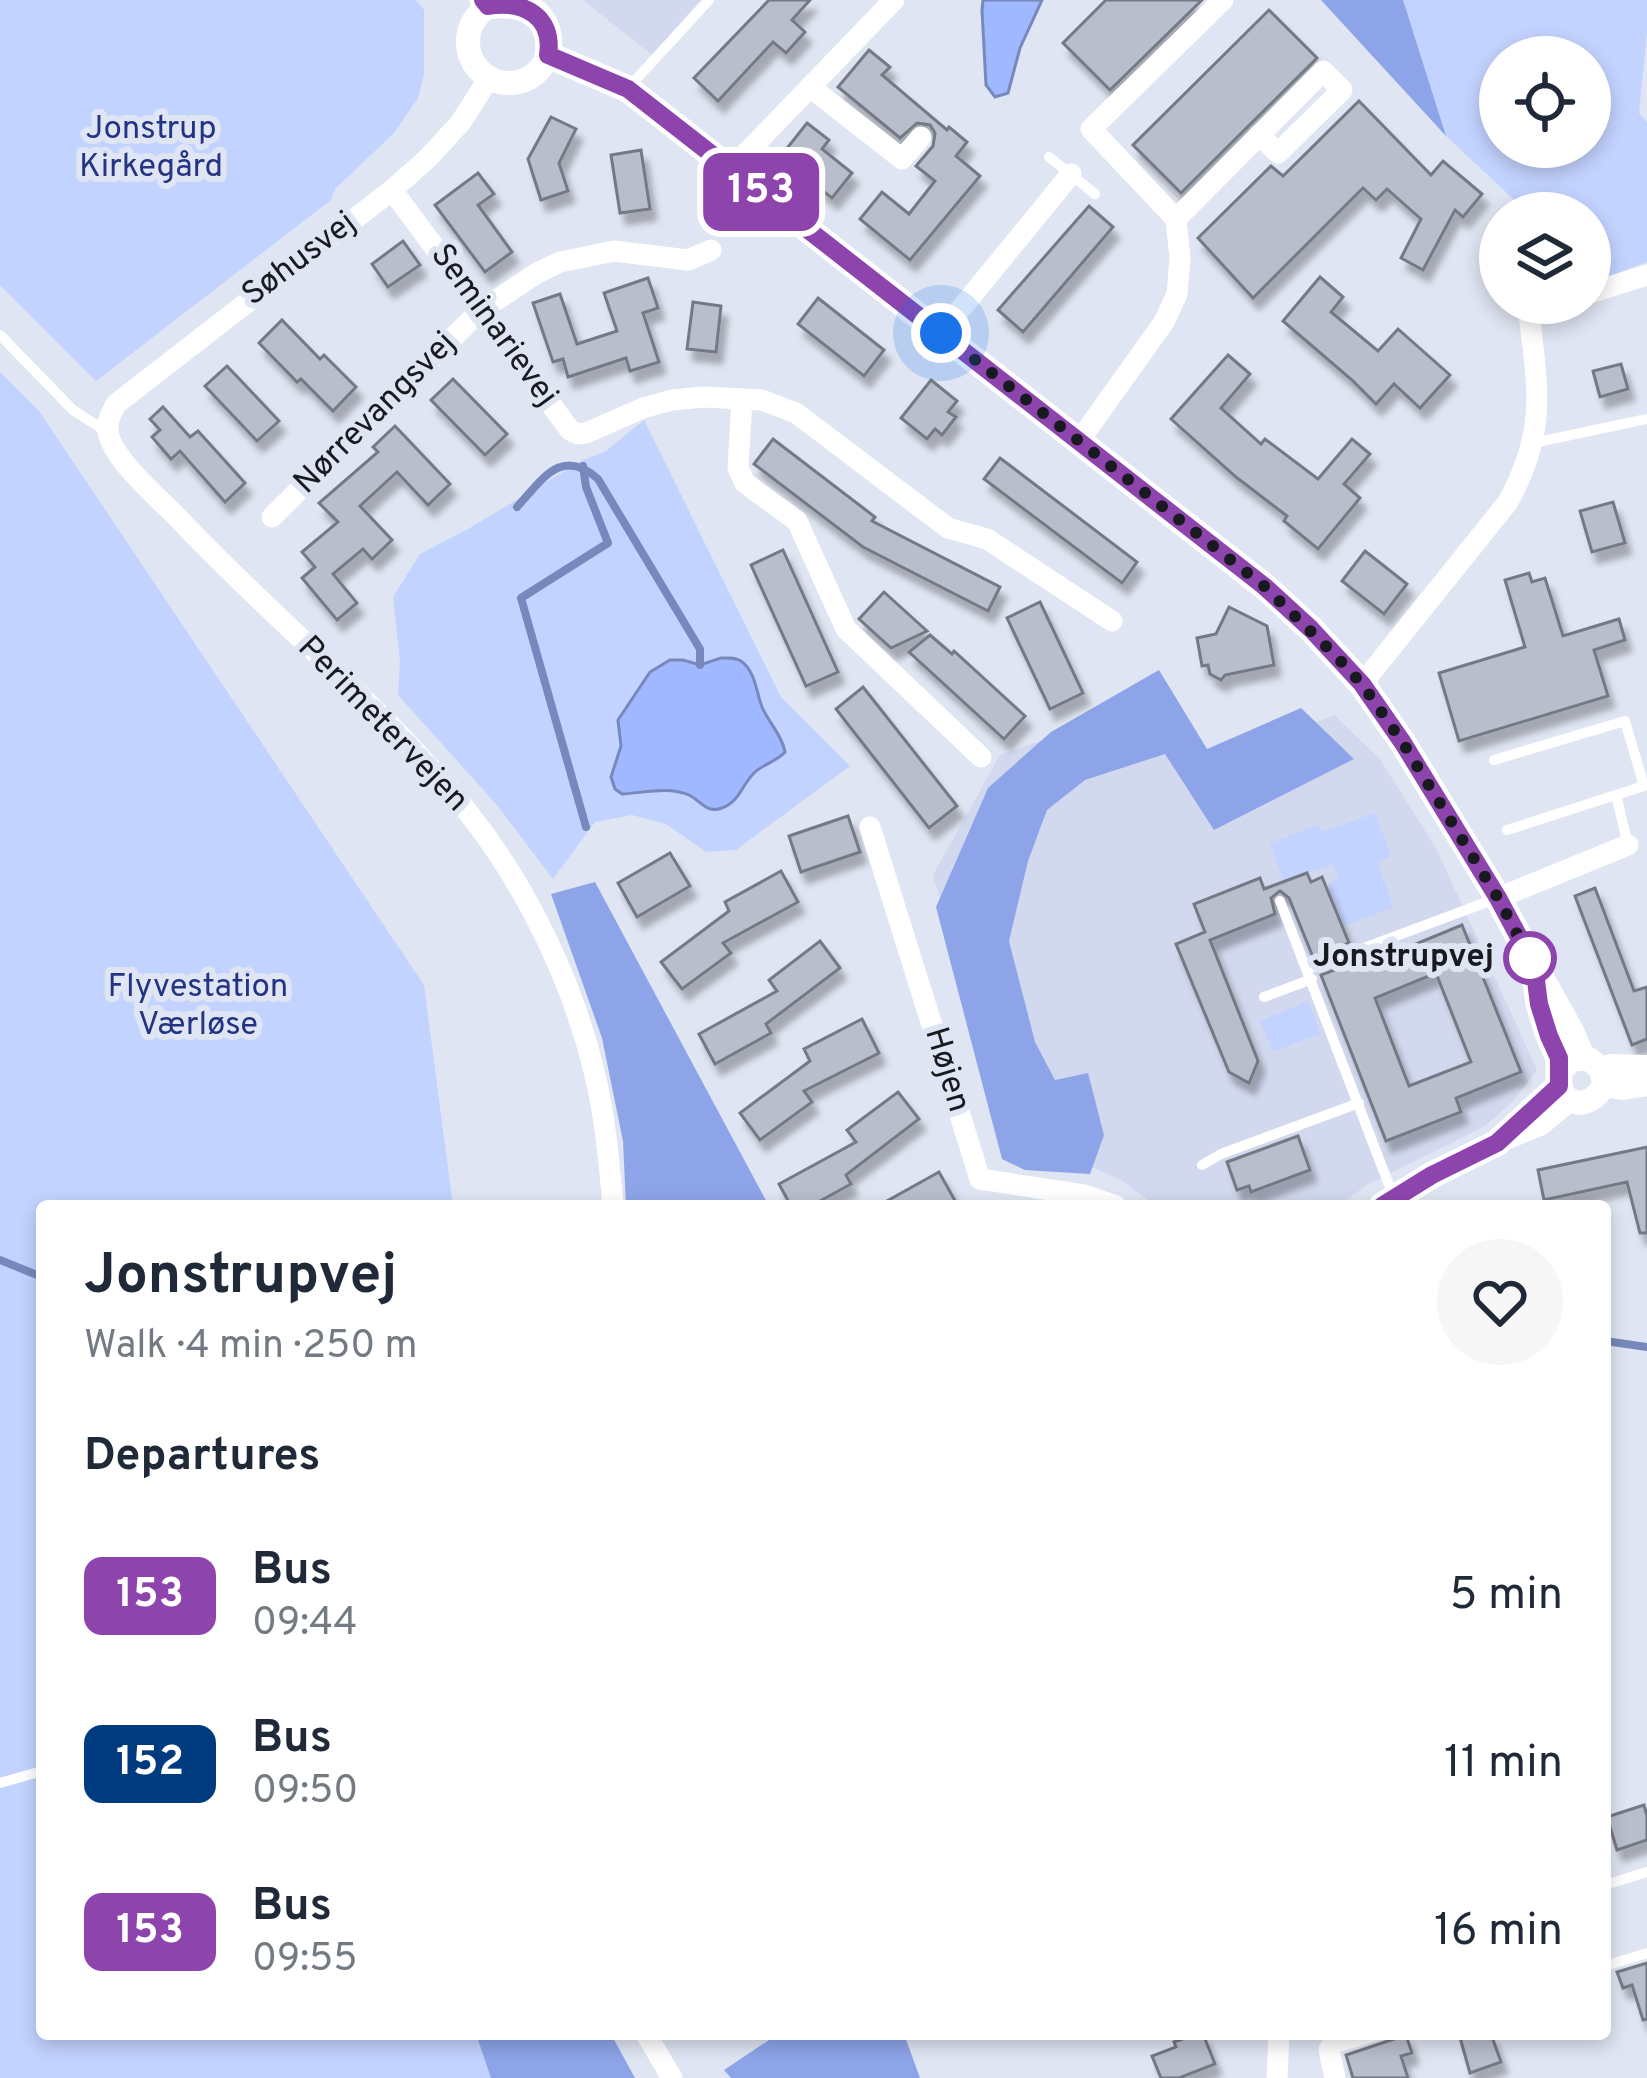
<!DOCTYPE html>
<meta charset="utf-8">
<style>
body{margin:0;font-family:Overpass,sans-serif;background:#f6f6f7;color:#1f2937;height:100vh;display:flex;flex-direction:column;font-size:45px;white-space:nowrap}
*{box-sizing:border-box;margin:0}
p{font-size:39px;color:#747a83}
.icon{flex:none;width:66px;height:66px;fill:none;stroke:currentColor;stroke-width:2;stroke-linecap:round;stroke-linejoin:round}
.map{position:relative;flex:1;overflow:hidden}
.panel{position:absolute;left:36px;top:1200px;width:1575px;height:840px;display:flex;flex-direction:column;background:#fff;border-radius:12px;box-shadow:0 6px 18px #0003}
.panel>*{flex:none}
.badge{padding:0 24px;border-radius:18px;font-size:42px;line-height:78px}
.tools{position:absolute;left:1479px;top:36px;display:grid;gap:24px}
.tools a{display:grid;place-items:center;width:132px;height:132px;border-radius:50%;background:#fff;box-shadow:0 6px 18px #0003;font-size:60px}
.you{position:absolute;width:60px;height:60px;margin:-30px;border:9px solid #fff;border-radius:50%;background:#1a73e8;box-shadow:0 0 0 18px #1a73e833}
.map>.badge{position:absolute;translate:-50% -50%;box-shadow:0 0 0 6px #fff}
h2{padding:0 48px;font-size:45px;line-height:108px}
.round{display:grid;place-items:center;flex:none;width:126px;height:126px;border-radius:63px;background:#f6f6f7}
.overview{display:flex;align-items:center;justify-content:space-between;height:204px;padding:0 48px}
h1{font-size:57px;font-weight:700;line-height:90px}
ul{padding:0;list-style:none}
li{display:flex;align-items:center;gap:36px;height:168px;padding:0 48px}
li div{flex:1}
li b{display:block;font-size:45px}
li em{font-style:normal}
li .badge{min-width:132px;font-weight:700;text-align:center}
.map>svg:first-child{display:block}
.built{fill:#d2d9ee}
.green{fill:#c3d3ff;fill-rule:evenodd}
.forest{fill:#8da4e9}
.water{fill:#a0b8ff;stroke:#7789bc;stroke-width:3}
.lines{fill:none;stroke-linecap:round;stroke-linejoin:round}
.stream{stroke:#7789bc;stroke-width:8}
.building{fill:#b9becc;stroke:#757985;stroke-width:3;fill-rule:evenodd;filter:url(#shadow)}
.service{stroke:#fff;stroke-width:10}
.minor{stroke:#fff;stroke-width:21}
.tertiary{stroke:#fff;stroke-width:24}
.line-casing{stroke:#fff;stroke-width:27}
.line{stroke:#8e44ad;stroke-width:18}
.walk{stroke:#181a1f;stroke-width:12;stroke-dasharray:0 21.6}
.stop-dot{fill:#fff;stroke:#8e44ad;stroke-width:6}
.labels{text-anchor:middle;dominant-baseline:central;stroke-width:12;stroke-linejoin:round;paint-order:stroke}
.park-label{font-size:33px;fill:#243484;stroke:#e0e5f3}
.street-label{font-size:33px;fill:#181a1f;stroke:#e0e5f3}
.stop-label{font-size:33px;font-weight:bold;fill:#181a1f;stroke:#e0e5f3;text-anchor:end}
</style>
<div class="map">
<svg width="1647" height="2078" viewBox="0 0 1647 2078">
<defs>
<filter id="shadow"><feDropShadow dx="6" dy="11" stdDeviation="3" flood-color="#0004"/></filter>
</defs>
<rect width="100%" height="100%" fill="#e0e5f3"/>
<!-- built -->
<g class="built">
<polygon points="583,0 700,0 652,55"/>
<polygon points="1170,696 1207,765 1334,715 1380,759 1436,848 1537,1070 1514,1100 1485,1126 1367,1185 1338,1206 1156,1206 1121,1180 1006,1129 933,875 1000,755"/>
</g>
<!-- green -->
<g class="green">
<polygon points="0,0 416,0 424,10 424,75 418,98 394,133 335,189 331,200 96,381 0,285"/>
<path d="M1401,0H1647V32L1639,113L1647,122V262L1599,280L1590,271V213H1528L1446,136ZM1500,57H1590V147H1500Z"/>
<polygon points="0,372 39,411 424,985 453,1206 42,1206 42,2034 520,2034 539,2078 0,2078"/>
<polygon points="644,420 781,697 850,766 736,850 706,852 666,824 632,815 595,822 553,879 496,804 398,695 400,662 393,597 420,554 468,529 583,460 606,451"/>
<polygon points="1375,813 1391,856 1377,862 1394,907 1344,926 1328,884 1338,879 1333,864 1284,882 1270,843 1318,825 1322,832"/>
<polygon points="1308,1001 1321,1033 1273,1052 1260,1021"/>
</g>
<!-- forest -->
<g class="forest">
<polygon points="1321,0 1403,0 1446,136"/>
<polygon points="1159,670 1207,749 1301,708 1354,759 1214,830 1165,754 1085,780 1047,810 1028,861 1009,941 1035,1042 1055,1080 1088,1073 1104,1135 1090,1174 1025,1170 1002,1159 936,907 988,788 1051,732"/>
<polygon points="595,882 769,1206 626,1206 623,1141 602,1038 551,894"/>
<polygon points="476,2034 611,2034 635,2078 491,2078"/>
<polygon points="778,2034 904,2034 920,2078 731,2078 724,2070"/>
</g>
<!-- water -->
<g class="water">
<polygon points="983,0 1042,0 1020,48 1008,93 995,97 986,85 982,10"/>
<path d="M721,658C729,658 734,657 741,661C756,672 756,692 762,707C769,723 782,735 785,752C776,762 763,764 754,773C742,785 739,802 722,808C707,814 701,801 689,795C669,786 643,793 622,794L615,789L611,777L621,746L618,720L650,672L670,660H683L700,665Z"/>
</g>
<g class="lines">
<!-- stream -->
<g class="stream">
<polyline points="583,466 586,487 608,543 521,598 586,827"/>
<path d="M517,507C542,480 561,446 598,479L700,649V665"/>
<polyline points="0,1260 42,1277"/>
<polyline points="1605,1341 1647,1347"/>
</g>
</g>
<!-- building -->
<g class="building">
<polygon points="769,0 810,0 792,20 805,32 786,53 773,42 718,101 694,78"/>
<polygon points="1106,0 1202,0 1110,90 1063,43"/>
<polygon points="1269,10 1317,58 1181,193 1133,145"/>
<polygon points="869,50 890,67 882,75 947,130 949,127 967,142 956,156 980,176 910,260 860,219 882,192 909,214 935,181 916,166 933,146 935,133 930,125 917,123 900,138 838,87"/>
<polygon points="1359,101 1431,175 1443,161 1482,194 1463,217 1455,210 1423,270 1401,258 1421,219 1387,189 1376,200 1363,188 1253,298 1198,238 1271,166 1283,176"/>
<polygon points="551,117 576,129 559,163 568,191 541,200 528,159"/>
<polygon points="807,123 829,140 822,149 852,173 832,198 780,157"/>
<polygon points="641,150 650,209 620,213 611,155"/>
<polygon points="478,173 494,194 478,205 512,252 485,272 435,205"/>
<polygon points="1089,206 1113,227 1023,332 998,310"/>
<polygon points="403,241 420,265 388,287 372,264"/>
<polygon points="1320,277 1343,297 1331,312 1378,351 1398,329 1450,375 1420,408 1394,384 1376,404 1352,380 1283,321"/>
<polygon points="648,278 658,308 643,313 659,362 630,371 626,358 568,377 563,359 553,362 533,303 560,294 577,344 617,331 604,293"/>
<polygon points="818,298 884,350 864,376 798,324"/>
<polygon points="693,302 721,306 716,352 687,349"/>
<polygon points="282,320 320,359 324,355 356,387 333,411 301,379 297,382 259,343"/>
<polygon points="1228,355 1250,374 1221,408 1261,444 1265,439 1318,479 1352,439 1370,454 1344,484 1360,498 1318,549 1284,521 1287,516 1236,477 1171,419"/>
<polygon points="1621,364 1628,389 1600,397 1593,371"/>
<polygon points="227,366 279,421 257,441 205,386"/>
<polygon points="453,379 507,434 485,455 431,400"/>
<polygon points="931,380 957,401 948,412 956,417 942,435 935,429 927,439 901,418"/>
<polygon points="163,407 190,437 198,431 245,483 225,502 180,451 171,459 152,437 160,430 150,419"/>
<polygon points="395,426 450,484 428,505 397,472 360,506 392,540 372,559 363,549 333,574 357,603 337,620 302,578 315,567 302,552 338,522 319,503 378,452 373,447"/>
<polygon points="773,439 875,517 872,521 1000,587 988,611 863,547 754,464"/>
<polygon points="1000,458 1137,562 1122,583 984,479"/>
<polygon points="1613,502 1625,543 1592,552 1580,511"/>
<polygon points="783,550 838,672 806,686 751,565"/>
<polygon points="1365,551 1407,584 1384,614 1342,581"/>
<polygon points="1529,573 1532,582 1545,578 1563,636 1619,619 1625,640 1594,650 1608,696 1459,741 1439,673 1525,647 1505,580"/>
<polygon points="884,592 927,631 891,648 859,619"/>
<polygon points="1040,602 1083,693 1050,709 1007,618"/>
<polygon points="1229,607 1267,626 1274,665 1225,675 1221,680 1210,674 1208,665 1202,666 1197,638 1216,634"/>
<polygon points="930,635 952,654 954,651 1025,716 1004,739 909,652"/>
<polygon points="863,687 957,806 929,828 836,709"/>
<polygon points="848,816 860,852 801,872 789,836"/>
<polygon points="670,853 690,886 637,917 618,883"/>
<polygon points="781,871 798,902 723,943 731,953 682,989 661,962 729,911 725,902"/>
<polygon points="1307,873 1311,882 1322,877 1349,943 1313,957 1289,898 1280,891 1271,898 1275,914 1210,940 1258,1061 1249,1083 1229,1072 1176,944 1205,932 1194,904 1260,878 1264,889"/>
<polygon points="1595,888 1634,991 1647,987 1647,1039 1632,1045 1575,896"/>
<path d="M1462,925L1521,1072L1456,1098L1461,1112L1386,1141L1321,975L1397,946L1399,951ZM1436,973L1471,1062L1409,1086L1375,998Z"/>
<polygon points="820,941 840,968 766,1024 771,1033 715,1064 699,1034 777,991 769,980"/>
<polygon points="862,1019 879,1053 804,1091 812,1102 760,1140 740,1113 810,1061 804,1049"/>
<polygon points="898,1092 919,1119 846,1175 851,1184 811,1206 791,1206 779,1184 856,1142 847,1130"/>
<polygon points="1298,1136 1310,1170 1251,1192 1249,1186 1237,1190 1227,1162"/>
<polygon points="1647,1147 1647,1233 1640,1233 1627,1182 1544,1200 1538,1170"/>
<polygon points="939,1172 958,1206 878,1206"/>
<polygon points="1644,1805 1647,1816 1647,1840 1617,1850 1607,1817"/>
<polygon points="1647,1963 1647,2019 1643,2020 1632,1985 1623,1988 1617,1972"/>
<polygon points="1196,2034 1203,2034 1215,2064 1179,2078 1161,2078 1152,2056 1176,2047 1174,2042"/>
<polygon points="1459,2034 1491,2034 1501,2062 1470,2073"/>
<polygon points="1406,2035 1412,2053 1401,2056 1408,2078 1353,2078 1346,2055"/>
</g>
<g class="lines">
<!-- service -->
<g class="service">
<polyline points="630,86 709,0"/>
<polyline points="1049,157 1095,194"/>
<polyline points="0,335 73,410 107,432"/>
<polyline points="1533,443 1647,419"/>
<polyline points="1494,760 1625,721 1644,786 1616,795 1628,845"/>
<polyline points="1507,830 1616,795"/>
<polyline points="1280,901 1394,1198"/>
<polyline points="1308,969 1495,899"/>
<polyline points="1264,997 1312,979"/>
<polyline points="1202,1165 1221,1154 1359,1103"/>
<polyline points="0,1783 42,1771"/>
<polyline points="1605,1885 1647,1872"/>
<polyline points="1605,1966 1647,1953"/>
<polyline points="1332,2049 1383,2034"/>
</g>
<!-- minor -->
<g class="minor">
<path d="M489,78L461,122L428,158L392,190L116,404C112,412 107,420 108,429C108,456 161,500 180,520C273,619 382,705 467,811C526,885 572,980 594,1071C605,1115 609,1161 613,1206"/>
<polyline points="810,87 902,159 921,137"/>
<polyline points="731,169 894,0"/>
<polyline points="392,190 570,430 578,434 586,433 643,408 672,400 704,397 762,400 796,413 948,528 987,539 1112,621"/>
<polyline points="1176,219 1323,71 1342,90 1278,153 1259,135"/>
<polyline points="1590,293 1647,275"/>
<polyline points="941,333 1071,174"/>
<polyline points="742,399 738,468 745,483 797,521 846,629 981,757"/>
<polyline points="1079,441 1164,322 1177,294 1180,258 1176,219 1091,129 1223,0"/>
<polyline points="272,517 480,311 537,273 560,262 614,251 688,260 711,250"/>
<path d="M1362,684L1508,502C1547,430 1538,391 1529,314L1560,303"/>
<polyline points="870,827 980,1179 1084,1195 1116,1206"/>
<polyline points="1498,898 1628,845"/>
<polyline points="1506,1134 1559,1086"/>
<polyline points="1382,1206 1432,1176 1497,1143 1541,1125 1571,1100"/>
<polyline points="646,2034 672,2078"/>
<polyline points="1277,2078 1279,2034"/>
<polyline points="1335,2078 1329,2050 1338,2034"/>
</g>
<!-- tertiary -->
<g class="tertiary">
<circle cx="509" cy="42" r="41"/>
<polyline points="548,55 628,89 1264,586 1311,629 1362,684 1403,743 1498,898 1572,1031 1583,1057"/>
<path d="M1536,979C1538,998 1542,1017 1548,1035C1552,1044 1557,1052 1559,1061C1562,1071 1556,1080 1561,1089C1571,1112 1595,1103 1604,1085L1601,1069L1589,1059H1573L1561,1070"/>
<polyline points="1601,1069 1611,1066 1647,1067"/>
<polyline points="1604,1085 1623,1088 1647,1084"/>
</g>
</g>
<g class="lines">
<!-- line casing -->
<g class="line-casing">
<path id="line" d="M483,0L488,6C523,0 554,16 548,55L628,89L1264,586L1311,629L1362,684L1403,743L1498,898L1534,965L1539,1004L1549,1036L1559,1058V1086L1497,1143L1432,1175L1382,1206"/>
</g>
<!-- line -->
<use href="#line" class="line"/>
<!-- walk -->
<polyline class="walk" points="941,333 1264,586 1336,656 1362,684 1403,743 1498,898 1532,962 1530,958"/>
</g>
<!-- markers -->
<circle class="stop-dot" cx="1530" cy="958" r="24"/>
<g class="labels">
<!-- park labels -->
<g class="park-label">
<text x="151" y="130">Jonstrup<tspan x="151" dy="38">Kirkegård</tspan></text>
<text x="198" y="988">Flyvestation<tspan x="198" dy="38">Værløse</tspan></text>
</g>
<!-- street labels -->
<g class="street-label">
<text transform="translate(300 260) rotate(-37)">Søhusvej</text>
<text transform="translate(493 326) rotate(54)">Seminarievej</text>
<text transform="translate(376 414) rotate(-45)">Nørrevangsvej</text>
<text transform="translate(382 725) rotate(46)">Perimetervejen</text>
<text transform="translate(946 1070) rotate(73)">Højen</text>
</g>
<!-- stop labels -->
<g class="stop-label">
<text x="1494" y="958">Jonstrupvej</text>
</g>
</g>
</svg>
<div class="tools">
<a><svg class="icon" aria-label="locate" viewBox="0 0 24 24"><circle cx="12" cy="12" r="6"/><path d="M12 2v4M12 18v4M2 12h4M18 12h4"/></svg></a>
<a><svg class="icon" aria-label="layers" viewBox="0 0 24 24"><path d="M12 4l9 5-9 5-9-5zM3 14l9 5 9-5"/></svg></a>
</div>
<div class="you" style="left:941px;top:333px"></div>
<b class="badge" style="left:761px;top:192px;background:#8e44ad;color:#fff">153</b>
<section class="panel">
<div class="overview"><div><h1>Jonstrupvej</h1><p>Walk · 4 min · 250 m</p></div><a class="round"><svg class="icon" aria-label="heart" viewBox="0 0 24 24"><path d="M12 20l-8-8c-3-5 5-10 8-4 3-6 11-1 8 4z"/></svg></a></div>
<h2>Departures</h2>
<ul>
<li><span class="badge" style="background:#8e44ad;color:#fff">153</span><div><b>Bus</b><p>09:44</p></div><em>5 min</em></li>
<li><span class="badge" style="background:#003b80;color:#fff">152</span><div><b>Bus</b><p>09:50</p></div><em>11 min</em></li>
<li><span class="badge" style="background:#8e44ad;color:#fff">153</span><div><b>Bus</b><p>09:55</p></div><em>16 min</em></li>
</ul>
</section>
</div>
